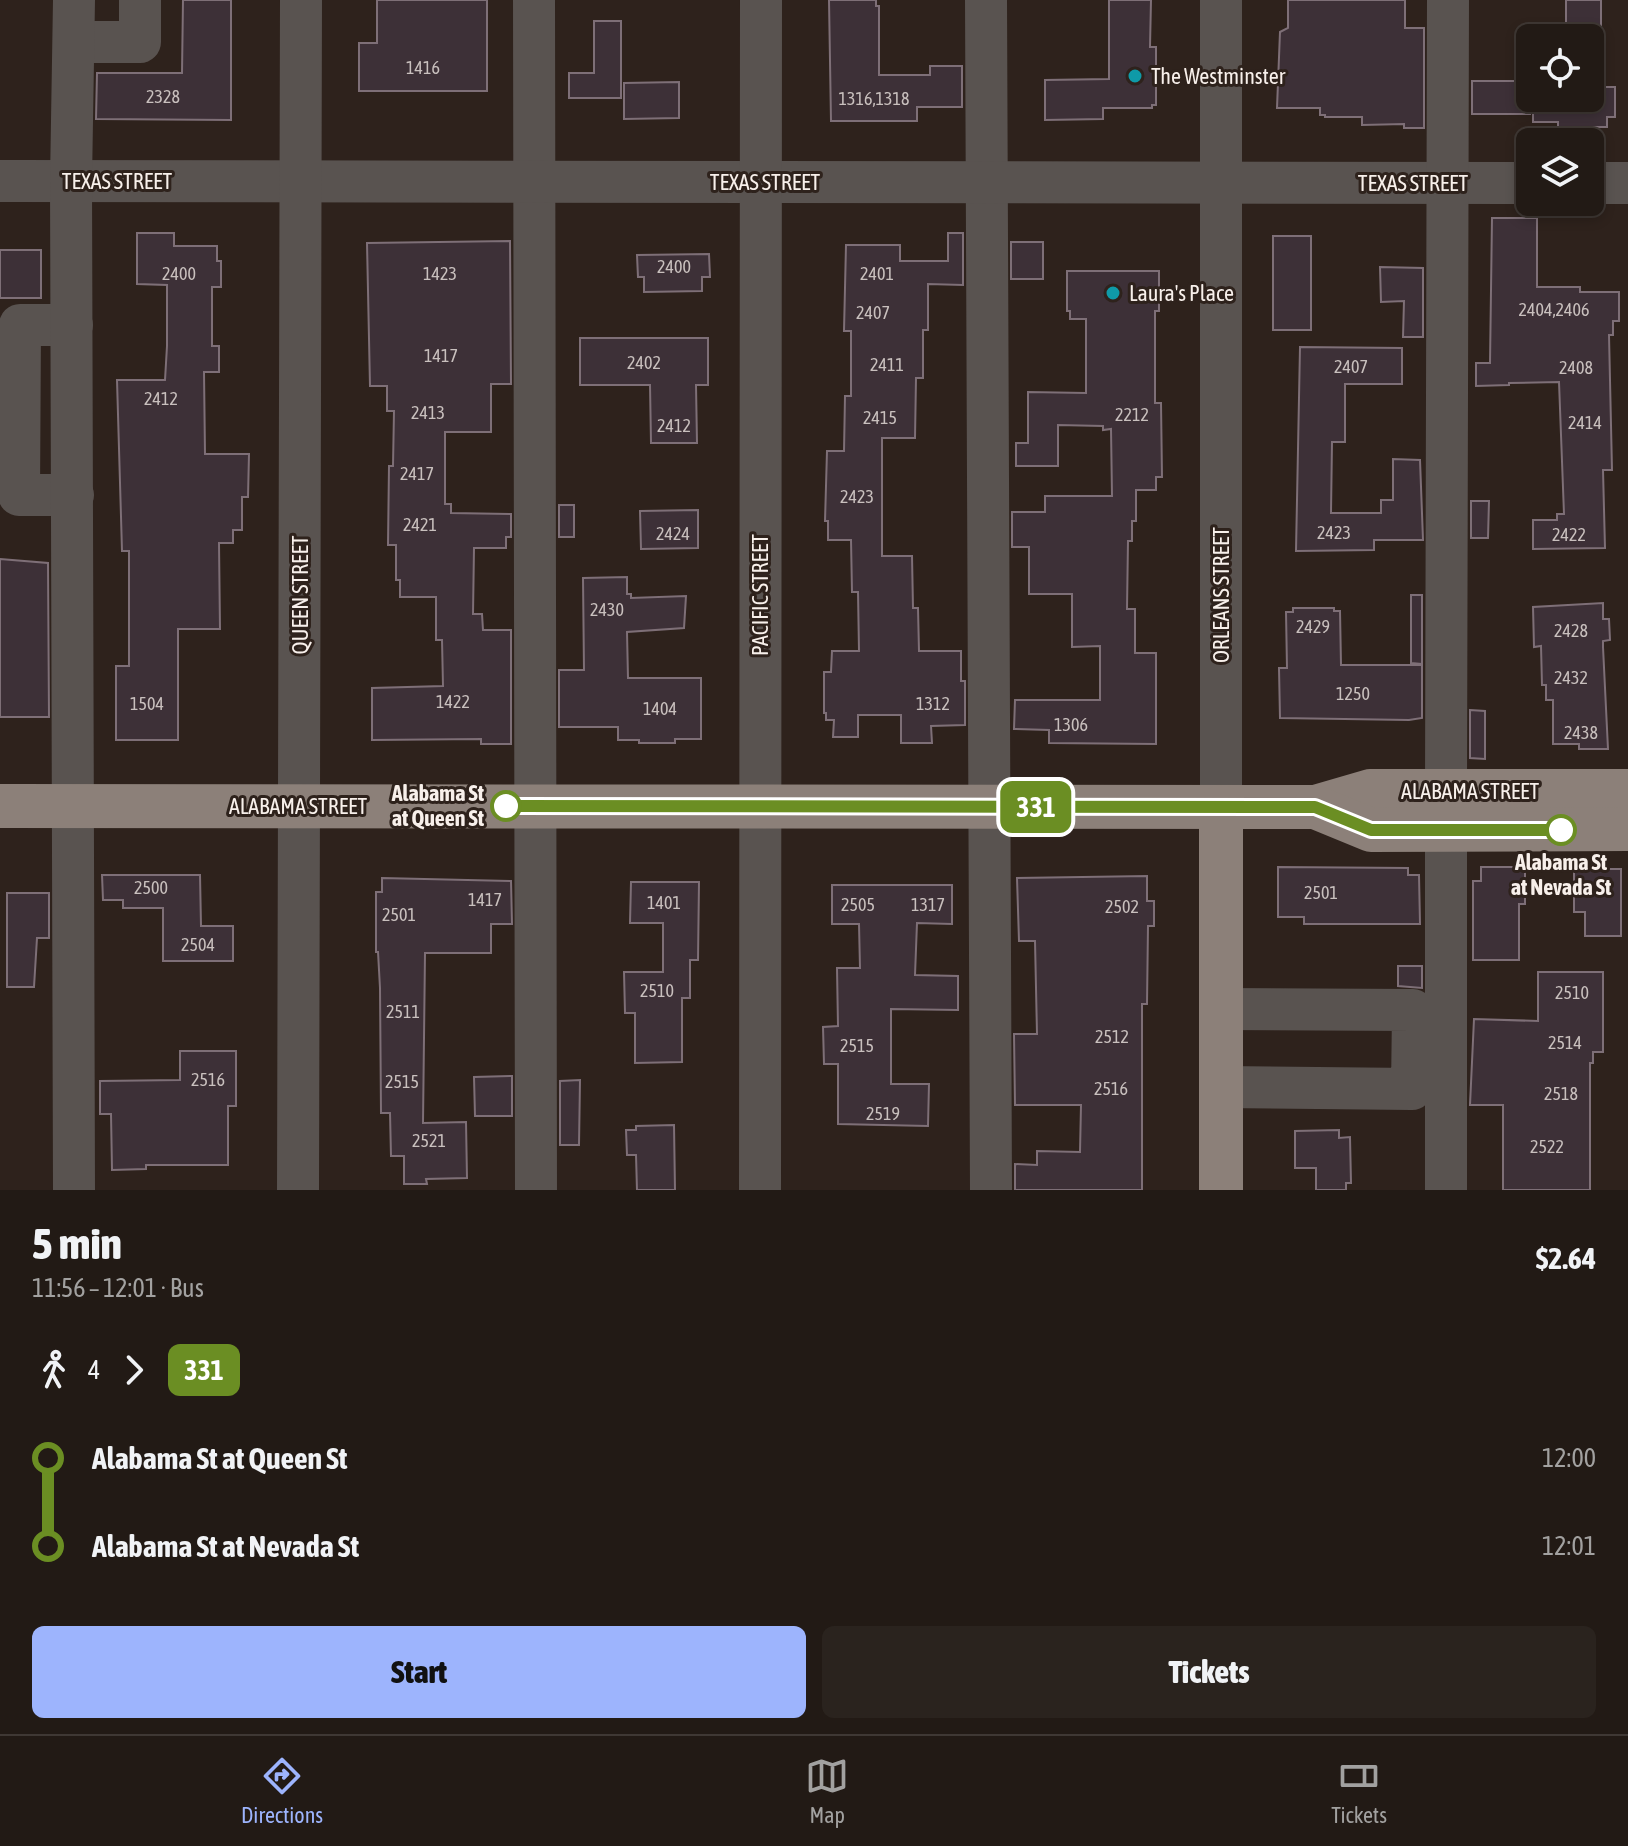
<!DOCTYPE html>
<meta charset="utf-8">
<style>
body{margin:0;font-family:"Asap Condensed",sans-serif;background:#2a231e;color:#f1f3f6;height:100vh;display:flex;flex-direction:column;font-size:30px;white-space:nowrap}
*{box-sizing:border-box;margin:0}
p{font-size:26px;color:#a2a1a0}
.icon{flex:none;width:44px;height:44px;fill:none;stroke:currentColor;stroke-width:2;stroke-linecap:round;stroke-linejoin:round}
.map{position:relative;height:1190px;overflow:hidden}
.side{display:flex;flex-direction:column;background:#221a15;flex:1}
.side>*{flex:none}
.badge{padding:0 16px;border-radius:12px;font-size:28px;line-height:52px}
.fabs{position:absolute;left:1516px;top:24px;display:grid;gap:16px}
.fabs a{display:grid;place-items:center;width:88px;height:88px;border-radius:12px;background:#221a15;box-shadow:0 4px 12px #0003,0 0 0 2px #3f3834;font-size:40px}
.map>.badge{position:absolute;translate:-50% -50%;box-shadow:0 0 0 4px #fff}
.legs{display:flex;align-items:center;gap:12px;height:88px;padding:0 32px;font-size:26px}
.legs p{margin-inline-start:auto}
.head{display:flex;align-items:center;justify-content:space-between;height:136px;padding:0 32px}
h1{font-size:44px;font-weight:800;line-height:60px}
.cta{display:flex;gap:16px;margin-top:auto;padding:16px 32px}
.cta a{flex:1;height:92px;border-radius:12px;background:#9db4fd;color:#111;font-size:32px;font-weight:800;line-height:92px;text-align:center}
.cta a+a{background:#2a231e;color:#f1f3f6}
ul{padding:0 32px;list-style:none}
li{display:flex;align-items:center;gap:28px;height:88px;font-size:30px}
li i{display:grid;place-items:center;width:12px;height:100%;margin:0 10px;background:currentColor}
li i::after{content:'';width:20px;height:20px;margin:-10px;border:6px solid;border-radius:50%;background:#221a15}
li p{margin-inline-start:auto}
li:first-child i{background:linear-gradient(#0000 50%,currentColor 0)}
li:last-child i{background:linear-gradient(currentColor 50%,#0000 0)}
.menu{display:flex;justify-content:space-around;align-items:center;height:112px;border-top:2px solid #3f3834;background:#221a15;font-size:22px;color:#a2a1a0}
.menu a{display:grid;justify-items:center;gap:4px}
.menu .active{color:#9db4fd}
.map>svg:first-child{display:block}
.building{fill:#3d3037;stroke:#7e6f77;stroke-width:2}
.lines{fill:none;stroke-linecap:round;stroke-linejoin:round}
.minor{stroke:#595350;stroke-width:42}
.major{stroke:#8c8079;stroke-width:44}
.line-1-casing{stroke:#fff;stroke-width:18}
.line-1{stroke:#6b8e23;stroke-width:12}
.culture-dot{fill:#0f9aa8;stroke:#2e221c;stroke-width:3}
.stop-1-dot{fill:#fff;stroke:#6b8e23;stroke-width:4}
.labels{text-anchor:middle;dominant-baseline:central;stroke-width:6;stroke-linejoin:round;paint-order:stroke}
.number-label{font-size:18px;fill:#c9c0be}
.poi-label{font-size:22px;fill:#f8f0eb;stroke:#2e221c;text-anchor:start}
.street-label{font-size:22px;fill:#f8f0eb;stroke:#2e221c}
.stop-label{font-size:22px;font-weight:bold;fill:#f8f0eb;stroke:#2e221c;text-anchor:end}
</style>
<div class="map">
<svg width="1628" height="1190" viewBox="0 0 1628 1190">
<rect width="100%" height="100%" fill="#2e221c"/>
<!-- building -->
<g class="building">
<polygon points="183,0 231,0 231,120 96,119 97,73 182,73"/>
<polygon points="377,0 487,0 487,91 359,91 359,43 377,43"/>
<polygon points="829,0 876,0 876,6 879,6 879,75 930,75 930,66 962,66 962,107 917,107 917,121 831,121"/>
<polygon points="1109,0 1151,0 1150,47 1156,47 1156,105 1152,105 1152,108 1103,108 1103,119 1045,120 1045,80 1109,79"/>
<polygon points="1288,0 1405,0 1405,28 1424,28 1424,128 1404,128 1404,124 1362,125 1362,117 1325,117 1325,115 1320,115 1320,108 1277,108 1280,32 1288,28"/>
<rect x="1566" y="0" width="35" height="38"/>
<polygon points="594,21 621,21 621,98 569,98 569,73 594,73"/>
<rect x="1472" y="81" width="58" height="33"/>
<polygon points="679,82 679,118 624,119 624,83"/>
<polygon points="1590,87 1615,87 1615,117 1607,117 1607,127 1558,127 1558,122 1533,122 1533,98 1590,98"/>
<polygon points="1492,218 1537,218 1537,287 1580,287 1580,292 1619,292 1619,321 1613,321 1613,335 1609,335 1612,470 1603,470 1605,548 1533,549 1533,520 1557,520 1557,514 1564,514 1559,382 1509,383 1509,385 1476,386 1476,363 1490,363"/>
<polygon points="137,233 174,233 174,246 217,246 217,261 221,261 221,287 212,287 212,346 219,346 219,372 204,372 205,454 249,454 248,497 242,497 242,530 233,530 233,543 219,543 220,629 178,629 178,740 116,740 116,666 129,666 129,551 122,551 117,380 165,380 167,346 167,285 137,284"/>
<polygon points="948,233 963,233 963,285 928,284 928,330 923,330 923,378 916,378 915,438 882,438 882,556 912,556 913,608 918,608 919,651 961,651 961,681 965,681 965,725 931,726 932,743 901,743 901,715 858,715 858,737 833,737 834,720 826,720 826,713 824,713 824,672 831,672 832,651 859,651 858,592 852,592 851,540 828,540 828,521 825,521 827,451 844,451 845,396 851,396 851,331 844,331 846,245 900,245 900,261 948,261"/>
<rect x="1273" y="236" width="38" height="94"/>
<polygon points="510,241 511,384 491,384 491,432 445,432 445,504 451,504 451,513 511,514 511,537 506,537 506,548 474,548 473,614 482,614 483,630 511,630 511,744 481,744 481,739 372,740 372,688 443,686 442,640 436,640 436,597 400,597 400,580 396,580 396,545 388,545 389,466 393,466 394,411 387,411 387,386 370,386 367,243"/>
<rect x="1011" y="242" width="32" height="37"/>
<rect x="0" y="250" width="41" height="48"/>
<polygon points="709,254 710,277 702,277 702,291 644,292 644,277 638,277 637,255"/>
<polygon points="1380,267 1423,268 1423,337 1403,337 1404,301 1381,302"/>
<polygon points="1067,271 1159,271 1159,311 1155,311 1155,403 1161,403 1162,477 1156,477 1156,490 1136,490 1136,521 1132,521 1132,541 1128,541 1127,609 1135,609 1135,653 1156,653 1156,744 1049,743 1049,730 1014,729 1015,700 1100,700 1100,646 1072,647 1072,594 1029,594 1029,547 1012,547 1012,512 1045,512 1045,496 1112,496 1111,429 1103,430 1103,426 1058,425 1058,466 1016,466 1016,443 1028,443 1028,392 1086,393 1086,319 1070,319 1070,311 1067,311"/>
<polygon points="580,338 708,338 708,385 696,385 697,443 651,443 650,385 580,385"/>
<polygon points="1300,347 1402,348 1402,384 1345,384 1345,442 1332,442 1331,513 1381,513 1381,500 1393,500 1393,459 1420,460 1423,540 1374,540 1374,550 1296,551"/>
<polygon points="1471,501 1489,501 1488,538 1471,538"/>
<rect x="559" y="505" width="15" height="32"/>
<polygon points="698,510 698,548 641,549 640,511"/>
<polygon points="0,559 48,563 49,717 0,717"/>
<polygon points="627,577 627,594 631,594 631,598 686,596 684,628 627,632 628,678 701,678 701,739 675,739 675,743 639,743 639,740 618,740 618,727 559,727 559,670 584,670 583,578"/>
<polygon points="1411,595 1422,595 1422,664 1411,663"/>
<polygon points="1603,603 1603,619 1609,619 1610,640 1603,641 1603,647 1608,749 1579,749 1579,744 1553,744 1553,700 1546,700 1546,685 1542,685 1541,646 1534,647 1533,607"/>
<polygon points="1293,608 1334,608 1334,611 1340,611 1341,665 1422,665 1422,718 1409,720 1280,718 1279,668 1287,668 1286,612 1293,612"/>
<polygon points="1470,710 1485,711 1485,759 1470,758"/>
<polygon points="1278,867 1408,868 1408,875 1419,875 1420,924 1304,924 1304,917 1278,917"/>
<polygon points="1481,867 1525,867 1525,904 1519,904 1519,960 1473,960 1473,881 1481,881"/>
<polygon points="1574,869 1621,869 1621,936 1585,936 1585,912 1574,912"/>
<polygon points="102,875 200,875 201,926 233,926 233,961 163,961 163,908 123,908 123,900 103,900"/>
<polygon points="1147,876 1147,901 1154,901 1154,926 1148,926 1147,1004 1142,1004 1142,1190 1015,1190 1015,1164 1037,1165 1037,1151 1080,1152 1081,1105 1015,1105 1014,1034 1037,1034 1035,941 1019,941 1017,878"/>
<polygon points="382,878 511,881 512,924 491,924 491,953 425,953 423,1123 466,1122 467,1178 426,1179 427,1184 404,1184 404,1156 391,1156 390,1113 381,1113 380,988 378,952 376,952 376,892 382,892"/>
<polygon points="631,882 699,882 698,960 690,960 690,998 682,998 682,1062 635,1063 635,1013 625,1013 624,972 663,972 663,923 630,923"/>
<polygon points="832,885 952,885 952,924 917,923 915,975 958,976 958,1010 891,1009 891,1084 929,1084 928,1126 838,1124 838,1064 824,1064 823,1027 838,1026 837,968 860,968 859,924 832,924"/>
<polygon points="7,893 49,893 49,938 37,938 34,987 7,987"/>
<polygon points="1398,966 1422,966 1422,988 1398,986"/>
<polygon points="1538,972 1603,972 1603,1052 1593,1052 1593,1063 1590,1063 1590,1190 1503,1190 1503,1105 1470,1105 1474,1019 1538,1021"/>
<polygon points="180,1051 236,1051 236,1106 228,1106 228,1165 146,1165 146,1169 112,1170 111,1114 100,1114 100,1081 180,1080"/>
<polygon points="512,1076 512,1116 475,1116 474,1077"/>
<polygon points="580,1080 579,1145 560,1145 560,1081"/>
<polygon points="674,1125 675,1190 637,1190 636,1155 627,1155 626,1130 636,1130 636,1126"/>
<polygon points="1339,1130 1339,1138 1350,1137 1351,1183 1346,1183 1346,1190 1316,1190 1316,1168 1295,1168 1295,1131"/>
</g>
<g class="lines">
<!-- minor -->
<g class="minor">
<polyline points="534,0 536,1190"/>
<polyline points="986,0 991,1190"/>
<polyline points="74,42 140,42 140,0"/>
<polyline points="0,181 1530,183"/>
<polyline points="1590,183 1628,183"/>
<polyline points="72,325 20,325 19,495 73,495"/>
<polyline points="1446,791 1448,0"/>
<polyline points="1221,807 1221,0"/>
<polyline points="1221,1009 1413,1010 1412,1089 1221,1087"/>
<polyline points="74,1190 71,181 74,0"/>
<polyline points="298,1190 301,0"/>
<polyline points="760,1190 761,0"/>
<polyline points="1446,1190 1446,830"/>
</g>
<!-- major -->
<g class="major">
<polyline points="0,806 1315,807 1370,791 1628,791"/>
<polyline points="1315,807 1371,830 1628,829"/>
<polyline points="1221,1190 1221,807"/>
</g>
</g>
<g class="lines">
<!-- line-1 casing -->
<g class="line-1-casing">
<polyline id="line-1" points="506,806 1315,807 1371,830 1561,830"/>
</g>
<!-- line-1 -->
<use href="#line-1" class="line-1"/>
</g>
<!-- markers -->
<g class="culture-dot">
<circle cx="1135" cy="76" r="8"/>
<circle cx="1113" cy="293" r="8"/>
</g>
<g class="stop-1-dot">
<circle cx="506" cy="806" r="14"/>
<circle cx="1561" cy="830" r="14"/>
</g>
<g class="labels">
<!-- number labels -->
<g class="number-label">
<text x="423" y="67">1416</text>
<text x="163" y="96">2328</text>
<text x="874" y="98">1316,1318</text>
<text x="674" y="266">2400</text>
<text x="179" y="273">2400</text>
<text x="440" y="273">1423</text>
<text x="877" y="273">2401</text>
<text x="1554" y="309">2404,2406</text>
<text x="873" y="312">2407</text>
<text x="441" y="355">1417</text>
<text x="644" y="362">2402</text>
<text x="887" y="364">2411</text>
<text x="1351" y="366">2407</text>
<text x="1576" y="367">2408</text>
<text x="161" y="398">2412</text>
<text x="428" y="412">2413</text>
<text x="1132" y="414">2212</text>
<text x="880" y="417">2415</text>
<text x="1585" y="422">2414</text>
<text x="674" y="425">2412</text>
<text x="417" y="473">2417</text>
<text x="857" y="496">2423</text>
<text x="420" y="524">2421</text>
<text x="1334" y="532">2423</text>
<text x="673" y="533">2424</text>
<text x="1569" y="534">2422</text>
<text x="607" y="609">2430</text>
<text x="1313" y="626">2429</text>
<text x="1571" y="630">2428</text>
<text x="1571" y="677">2432</text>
<text x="1353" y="693">1250</text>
<text x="453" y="701">1422</text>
<text x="147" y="703">1504</text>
<text x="933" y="703">1312</text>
<text x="660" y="708">1404</text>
<text x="1071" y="724">1306</text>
<text x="1581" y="732">2438</text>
<text x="151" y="887">2500</text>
<text x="1321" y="892">2501</text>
<text x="485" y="899">1417</text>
<text x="664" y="902">1401</text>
<text x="858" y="904">2505</text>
<text x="928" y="904">1317</text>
<text x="1122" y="906">2502</text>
<text x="399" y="914">2501</text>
<text x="198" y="944">2504</text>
<text x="657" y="990">2510</text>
<text x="1572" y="992">2510</text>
<text x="403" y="1011">2511</text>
<text x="1112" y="1036">2512</text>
<text x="1565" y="1042">2514</text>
<text x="857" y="1045">2515</text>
<text x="208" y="1079">2516</text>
<text x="402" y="1081">2515</text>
<text x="1111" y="1088">2516</text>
<text x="1561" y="1093">2518</text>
<text x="883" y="1113">2519</text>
<text x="429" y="1140">2521</text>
<text x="1547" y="1146">2522</text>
</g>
<!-- poi labels -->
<g class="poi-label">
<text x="1151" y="76">The Westminster</text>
<text x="1129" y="293">Laura's Place</text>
</g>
<!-- street labels -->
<g class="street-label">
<text x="117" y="181">TEXAS STREET</text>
<text x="765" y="182">TEXAS STREET</text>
<text x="1413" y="183">TEXAS STREET</text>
<text transform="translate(300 595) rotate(-90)">QUEEN STREET</text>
<text transform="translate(760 595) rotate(-90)">PACIFIC STREET</text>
<text transform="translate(1221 595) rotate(-90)">ORLEANS STREET</text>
<text x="1470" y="791">ALABAMA STREET</text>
<text x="298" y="806">ALABAMA STREET</text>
</g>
<!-- stop labels -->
<g class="stop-label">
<text x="484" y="793">Alabama St<tspan x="484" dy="25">at Queen St</tspan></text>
<text x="1561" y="862" text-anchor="middle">Alabama St<tspan x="1561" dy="25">at Nevada St</tspan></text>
</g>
</g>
</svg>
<div class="fabs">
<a><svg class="icon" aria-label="locate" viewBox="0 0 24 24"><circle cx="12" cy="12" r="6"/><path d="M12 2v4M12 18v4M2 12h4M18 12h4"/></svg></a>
<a><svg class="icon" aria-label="layers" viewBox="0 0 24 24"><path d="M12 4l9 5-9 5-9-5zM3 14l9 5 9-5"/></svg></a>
</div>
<b class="badge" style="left:1036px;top:807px;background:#6b8e23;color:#fff">331</b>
</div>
<section class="side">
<div class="head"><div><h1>5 min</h1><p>11:56 – 12:01 · Bus</p></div><b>$2.64</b></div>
<div class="legs"><svg class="icon" aria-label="walk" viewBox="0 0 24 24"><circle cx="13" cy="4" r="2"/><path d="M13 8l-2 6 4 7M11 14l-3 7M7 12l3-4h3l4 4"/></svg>4<svg class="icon" aria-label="forward" viewBox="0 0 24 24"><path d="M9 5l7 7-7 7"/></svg><b class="badge" style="background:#6b8e23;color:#fff">331</b></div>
<ul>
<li><i style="color:#6b8e23"></i><b>Alabama St at Queen St</b><p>12:00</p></li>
<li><i style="color:#6b8e23"></i><b>Alabama St at Nevada St</b><p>12:01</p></li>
</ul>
<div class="cta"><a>Start</a><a>Tickets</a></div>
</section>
<nav class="menu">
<a class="active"><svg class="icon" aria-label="directions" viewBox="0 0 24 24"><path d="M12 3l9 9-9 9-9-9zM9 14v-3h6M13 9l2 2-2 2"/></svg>Directions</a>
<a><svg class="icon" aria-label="map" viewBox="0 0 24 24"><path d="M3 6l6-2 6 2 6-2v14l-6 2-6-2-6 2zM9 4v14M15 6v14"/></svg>Map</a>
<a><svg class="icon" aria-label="tickets" viewBox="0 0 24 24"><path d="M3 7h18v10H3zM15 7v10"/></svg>Tickets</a>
</nav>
